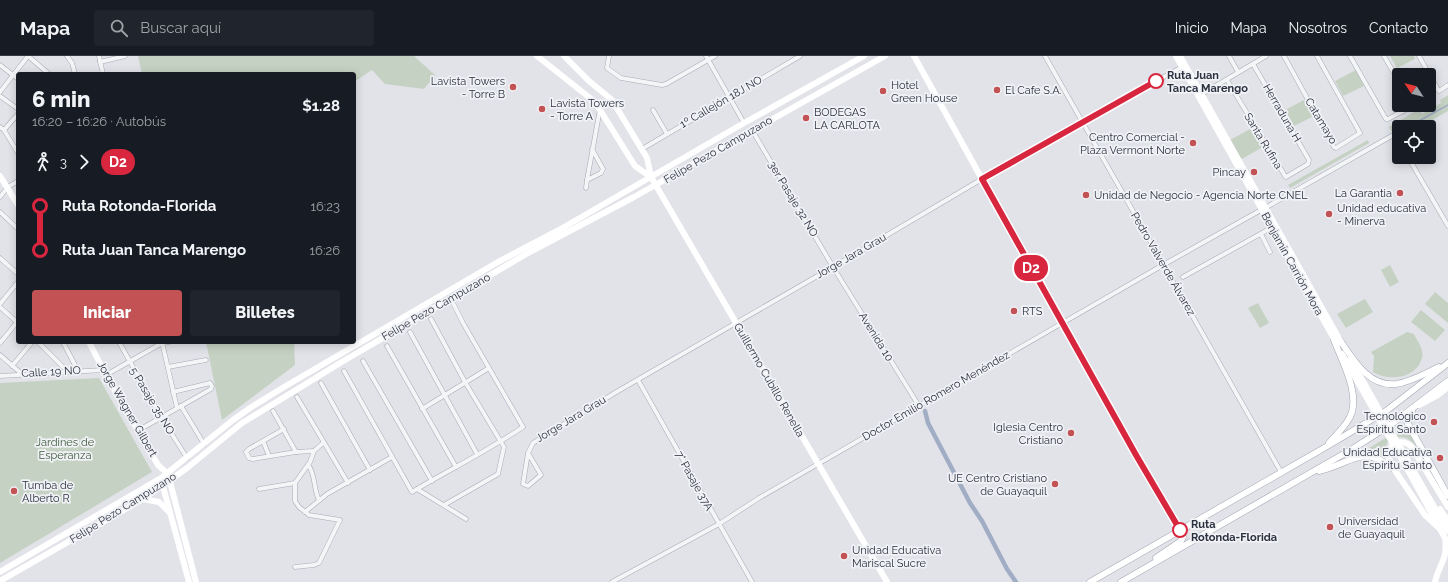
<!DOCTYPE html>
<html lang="es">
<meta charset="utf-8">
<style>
body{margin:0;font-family:Raleway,sans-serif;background:#20242c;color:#f1f3f6;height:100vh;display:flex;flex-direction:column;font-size:15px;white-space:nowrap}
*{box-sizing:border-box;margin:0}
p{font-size:13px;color:#9ea1a6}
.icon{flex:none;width:22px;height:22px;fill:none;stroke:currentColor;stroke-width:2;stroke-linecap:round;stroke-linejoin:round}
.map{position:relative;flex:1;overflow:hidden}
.panel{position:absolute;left:16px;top:16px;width:340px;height:272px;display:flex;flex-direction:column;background:#171b24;border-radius:4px;box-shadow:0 2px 10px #0003}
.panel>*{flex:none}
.badge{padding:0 8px;border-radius:13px;font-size:14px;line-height:26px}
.needle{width:26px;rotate:306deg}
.tools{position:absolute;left:1392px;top:12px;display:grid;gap:8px}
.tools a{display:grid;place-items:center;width:44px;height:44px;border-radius:4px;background:#171b24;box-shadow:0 2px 10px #0003;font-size:20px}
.map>.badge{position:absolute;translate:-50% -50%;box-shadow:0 0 0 2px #fff}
.legs{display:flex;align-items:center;gap:6px;height:44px;padding:0 16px;font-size:13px}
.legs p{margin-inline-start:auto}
.summary{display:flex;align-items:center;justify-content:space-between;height:68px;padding:0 16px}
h1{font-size:22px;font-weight:800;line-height:30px}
.primary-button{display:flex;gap:8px;margin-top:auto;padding:8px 16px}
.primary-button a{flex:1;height:46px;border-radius:4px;background:#c25253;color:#fff;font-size:16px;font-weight:800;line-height:46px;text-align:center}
.primary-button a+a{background:#20242c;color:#f1f3f6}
ul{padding:0 16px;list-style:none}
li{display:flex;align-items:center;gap:14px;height:44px;font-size:15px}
li i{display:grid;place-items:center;width:6px;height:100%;margin:0 5px;background:currentColor}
li i::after{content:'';width:10px;height:10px;margin:-5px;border:3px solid;border-radius:50%;background:#171b24}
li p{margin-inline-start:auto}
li:first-child i{background:linear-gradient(#0000 50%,currentColor 0)}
li:last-child i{background:linear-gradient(currentColor 50%,#0000 0)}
header{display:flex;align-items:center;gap:24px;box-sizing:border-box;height:56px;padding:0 20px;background:#171b24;border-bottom:1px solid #363941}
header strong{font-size:19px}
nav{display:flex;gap:22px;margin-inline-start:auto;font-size:14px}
.search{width:280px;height:36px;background:#20242c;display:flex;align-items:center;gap:10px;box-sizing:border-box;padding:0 14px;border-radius:4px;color:#9ea1a6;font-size:15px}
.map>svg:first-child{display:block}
.green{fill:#c5d2c3}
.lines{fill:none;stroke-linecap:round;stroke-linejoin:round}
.stream{stroke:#a0adc5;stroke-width:1.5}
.canal{stroke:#a0adc5;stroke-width:4.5}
.street-casing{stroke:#a7aab3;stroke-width:5}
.primary-casing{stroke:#a2a6b3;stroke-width:7}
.street{stroke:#f4f5f7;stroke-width:4}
.secondary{stroke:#fff;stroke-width:6}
.primary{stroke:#fff;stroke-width:6}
.secondary-bridge{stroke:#fff;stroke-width:6}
.line-1-casing{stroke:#fff;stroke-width:9}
.line-1{stroke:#d7263d;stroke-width:6}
.stop-1-dot{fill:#fff;stroke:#d7263d;stroke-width:2}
.poi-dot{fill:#c25253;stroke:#f1f2f6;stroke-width:1.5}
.labels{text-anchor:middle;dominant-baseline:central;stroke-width:3.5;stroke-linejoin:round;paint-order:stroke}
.stop-label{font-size:11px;font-weight:bold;fill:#2b303f;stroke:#f1f2f6;text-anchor:start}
.poi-label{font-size:11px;fill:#2b303f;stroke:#f1f2f6;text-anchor:start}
.street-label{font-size:11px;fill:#2b303f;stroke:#f1f2f6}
.park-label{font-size:11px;fill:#3b5a3a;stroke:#f1f2f6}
</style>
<header>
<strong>Mapa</strong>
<div class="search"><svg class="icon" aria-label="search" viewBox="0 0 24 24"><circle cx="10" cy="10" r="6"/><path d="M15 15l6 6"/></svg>Buscar aquí</div>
<nav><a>Inicio</a><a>Mapa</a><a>Nosotros</a><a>Contacto</a></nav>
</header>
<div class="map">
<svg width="1448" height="526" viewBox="0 0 1448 526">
<rect width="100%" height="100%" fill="#e2e3e9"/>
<!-- green -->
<g class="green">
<polygon points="138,0 414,0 435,19 424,33 385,28 372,14 354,26 354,18 142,18"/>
<polygon points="1390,0 1414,0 1415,3 1397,12"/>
<polygon points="1356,14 1364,30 1343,40 1335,25"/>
<polygon points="1448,39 1448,55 1420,71 1399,71 1399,77 1396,74 1392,76 1389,71 1419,53 1422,58 1441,47 1440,44"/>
<polygon points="1304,44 1314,60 1294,70 1285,54"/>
<polygon points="1252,72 1263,91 1240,104 1230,84"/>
<polygon points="1368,84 1369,87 1290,132 1288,129"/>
<polygon points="1390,209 1399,226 1390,231 1381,214"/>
<polygon points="1435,236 1448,247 1448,267 1425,248"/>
<polygon points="1365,243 1373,256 1346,272 1337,258"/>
<polygon points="1258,247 1269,267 1260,272 1248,252"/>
<polygon points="1421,254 1445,274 1435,285 1411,266"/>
<path d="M1407,276L1414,278C1416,283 1421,289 1422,295C1423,299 1422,303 1420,307C1412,323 1387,325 1373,316L1374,300L1371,296Z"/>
<polygon points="206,286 294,286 295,309 222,364"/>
<polygon points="99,322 152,416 0,507 0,327"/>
<path d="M1405,370L1417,392C1409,380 1398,377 1387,387L1385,394V402L1368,397H1361Z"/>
</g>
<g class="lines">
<!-- stream -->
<polyline class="stream" points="1408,71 1448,49"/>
<!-- canal -->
<polyline class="canal" points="925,355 928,367 970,447 982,465 1007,513 1016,526"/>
<!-- street casing -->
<g class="street-casing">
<g id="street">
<polyline points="28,0 49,18"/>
<polyline points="67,0 72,7 75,18"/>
<polyline points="99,0 103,18"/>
<polyline points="609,0 607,12 621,22 662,29 666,28 715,0"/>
<polyline points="706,0 744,67"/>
<polyline points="1045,0 1281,416"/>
<polyline points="1229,0 1238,16"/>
<polyline points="1284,0 1334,91 1336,92 1360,77 1317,0"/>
<polyline points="1350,0 1386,63 1388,63 1411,51 1412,49"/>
<polyline points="1384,0 1399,26"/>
<polyline points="1419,0 1438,34 1439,35 1448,29"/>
<polyline points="100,6 125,0"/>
<polyline points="0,9 18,23"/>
<polyline points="1227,24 1285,120 1286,121 1308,108 1309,104 1253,8"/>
<polyline points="0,36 28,0"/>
<polyline points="1202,38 1266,0"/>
<polyline points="0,40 18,53"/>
<polyline points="653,54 667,78"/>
<polyline points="0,71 4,74 18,97"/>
<polyline points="4,74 18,58"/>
<polyline points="752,74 833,211 919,350"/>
<polyline points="592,93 603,113 601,117 587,124 600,53"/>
<polyline points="642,93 800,0"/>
<polyline points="1408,101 1448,170"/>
<polyline points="586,132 587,124"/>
<polyline points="0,141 8,131 18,125"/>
<polyline points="1265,152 1395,78 1399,85"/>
<polyline points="0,156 18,173"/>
<polyline points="1261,178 1270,196"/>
<polyline points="0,202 18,218"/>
<polyline points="1183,221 1271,172"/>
<polyline points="0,248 18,226"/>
<polyline points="0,251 18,267"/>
<polyline points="431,263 465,326 504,391 498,418 444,449"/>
<polyline points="410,276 477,398"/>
<polyline points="38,286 67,315"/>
<polyline points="63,286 78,315"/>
<polyline points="119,286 161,361 187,402"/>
<polyline points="162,286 177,352"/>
<polyline points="0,287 18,265"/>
<polyline points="387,290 456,411"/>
<polyline points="0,299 22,318"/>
<polyline points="363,305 432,425"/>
<polyline points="12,310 32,286"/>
<polyline points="168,311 206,304"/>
<path d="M344,315L412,436C449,414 487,395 523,371L463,267L451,243"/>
<polyline points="106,319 162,287 169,286"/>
<polyline points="0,320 103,314"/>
<polyline points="638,324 752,526"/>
<polyline points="321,327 370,414"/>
<polyline points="297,341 348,427"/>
<polyline points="181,350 204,388"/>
<polyline points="422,353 489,312"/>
<polyline points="273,355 296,396"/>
<polyline points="284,373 249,393 246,396 249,402 253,403 296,396 314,395"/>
<polyline points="139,374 211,333 212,330 210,327 173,336"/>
<polyline points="263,385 269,400"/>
<polyline points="528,397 541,419 528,430 523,428 528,397 533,387 618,335 833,211 982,123 1082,66 1182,11"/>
<path d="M308,409C316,418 313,433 319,444"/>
<polyline points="259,433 295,427"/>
<polyline points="417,433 466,463"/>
<polyline points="305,456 327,438 392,401"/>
<polyline points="295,511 314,509 319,507 340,464 309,459 299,451 295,445 295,427 310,406 314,395 323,387"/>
<polyline points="612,526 719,468 759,442 1163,209 1261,154"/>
</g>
</g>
<!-- primary casing -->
<g class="primary-casing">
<g id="primary">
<path d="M1339,283C1353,303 1368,331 1396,328C1411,326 1426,317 1439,311"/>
<polyline points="1412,355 1409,361 1408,368 1448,440"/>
<path d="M1329,387C1336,379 1345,371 1350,361C1361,339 1342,305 1334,284"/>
<path d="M1319,415C1352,408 1361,387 1394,413"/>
<polyline points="1156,502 1181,485 1183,481 1180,474"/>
<polyline points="1090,526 1324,392 1386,355 1448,307"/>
<polyline points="1121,526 1354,392 1393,367 1448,325"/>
</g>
</g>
<!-- street -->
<use href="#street" class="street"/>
<!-- secondary -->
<g class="secondary">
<polyline points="537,0 595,46 635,110 651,121"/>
<polyline points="564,0 589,25 612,44 647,102 651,121 887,526"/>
<polyline points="914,0 1062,268 1180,474"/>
<polyline points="1176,0 1337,288"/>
<polyline points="1180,0 1341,286"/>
<polyline points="0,120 18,149"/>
<polyline points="89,286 106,319 158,409 168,418 196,526"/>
<polyline points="1342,298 1355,321"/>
<polyline points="1351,303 1359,318"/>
<polyline points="1419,349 1438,339 1448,331"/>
<polyline points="1413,414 1448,475"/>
<path d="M1409,416L1445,482C1448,505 1439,507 1435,526"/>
<polyline points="162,427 189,526"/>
<polyline points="143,443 159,446 170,457"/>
<polyline points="1440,453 1448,465"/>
<path d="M1440,473L1425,459L1394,413L1388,401L1391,391C1398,385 1405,385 1411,390L1448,451"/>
<polyline points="0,516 161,422 233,364 250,352 284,331 498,206 559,174 744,67 864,0"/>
<polyline points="0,525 143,443 187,412 242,367 340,307 528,197 634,141 885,0"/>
</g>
<!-- primary -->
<use href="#primary" class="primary"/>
<!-- secondary-bridge -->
<g class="secondary-bridge">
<polyline points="1359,318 1413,414"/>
<polyline points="1355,321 1409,416"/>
</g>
</g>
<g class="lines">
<!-- line-1 casing -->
<g class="line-1-casing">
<polyline id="line-1" points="1156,25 982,123 1136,399 1180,474"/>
</g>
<!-- line-1 -->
<use href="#line-1" class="line-1"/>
</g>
<!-- markers -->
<g class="stop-1-dot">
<circle cx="1156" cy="25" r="7"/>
<circle cx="1180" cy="474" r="7"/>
</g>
<g class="poi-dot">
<circle cx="513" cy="31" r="4"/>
<circle cx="997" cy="34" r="4"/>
<circle cx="883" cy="35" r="4"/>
<circle cx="542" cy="53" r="4"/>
<circle cx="806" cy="62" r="4"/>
<circle cx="1193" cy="87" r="4"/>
<circle cx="1254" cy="116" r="4"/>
<circle cx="1400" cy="137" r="4"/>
<circle cx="1086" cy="139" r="4"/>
<circle cx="1329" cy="158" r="4"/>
<circle cx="1014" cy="255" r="4"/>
<circle cx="1434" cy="366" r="4"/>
<circle cx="1071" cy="377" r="4"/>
<circle cx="1440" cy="402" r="4"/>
<circle cx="1055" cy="428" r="4"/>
<circle cx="14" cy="435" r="4"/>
<circle cx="1330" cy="471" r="4"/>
<circle cx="844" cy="500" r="4"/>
</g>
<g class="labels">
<!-- stop labels -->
<g class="stop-label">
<text x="1167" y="19">Ruta Juan<tspan x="1167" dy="13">Tanca Marengo</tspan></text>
<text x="1191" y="468">Ruta<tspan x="1191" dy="13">Rotonda-Florida</tspan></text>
</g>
<!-- poi labels -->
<g class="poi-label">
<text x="505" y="25" text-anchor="end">Lavista Towers<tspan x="505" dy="13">- Torre B</tspan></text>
<text x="891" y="29">Hotel<tspan x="891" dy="13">Green House</tspan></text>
<text x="1005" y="34">El Cafe S.A.</text>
<text x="550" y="47">Lavista Towers<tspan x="550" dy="13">- Torre A</tspan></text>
<text x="814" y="56">BODEGAS<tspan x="814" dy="13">LA CARLOTA</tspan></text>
<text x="1185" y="81" text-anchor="end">Centro Comercial -<tspan x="1185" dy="13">Plaza Vermont Norte</tspan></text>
<text x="1246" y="116" text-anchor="end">Pincay</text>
<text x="1392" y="137" text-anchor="end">La Garantia</text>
<text x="1094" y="139">Unidad de Negocio - Agencia Norte CNEL</text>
<text x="1337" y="152">Unidad educativa<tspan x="1337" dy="13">- Minerva</tspan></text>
<text x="1022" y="255">RTS</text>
<text x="1426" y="360" text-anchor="end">Tecnológico<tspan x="1426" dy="13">Espíritu Santo</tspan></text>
<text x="1063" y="371" text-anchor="end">Iglesia Centro<tspan x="1063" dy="13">Cristiano</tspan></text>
<text x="1432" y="396" text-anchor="end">Unidad Educativa<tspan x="1432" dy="13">Espíritu Santo</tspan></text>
<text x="1047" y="422" text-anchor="end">UE Centro Cristiano<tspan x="1047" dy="13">de Guayaquil</tspan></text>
<text x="22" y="429">Tumba de<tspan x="22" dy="13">Alberto R</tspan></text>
<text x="1338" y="465">Universidad<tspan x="1338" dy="13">de Guayaquil</tspan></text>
<text x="852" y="494">Unidad Educativa<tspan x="852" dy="13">Mariscal Sucre</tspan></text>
</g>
<!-- street labels -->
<g class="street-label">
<text transform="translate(721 46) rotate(-30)">1º Callejón 18J NO</text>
<text transform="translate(1282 57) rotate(60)">Herraduna H</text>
<text transform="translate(1321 65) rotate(59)">Catamayo</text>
<text transform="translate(1263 85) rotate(59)">Santa Rufina</text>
<text transform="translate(718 94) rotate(-30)">Felipe Pezo Campuzano</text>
<text transform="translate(793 143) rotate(59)">3er Pasaje 32 NO</text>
<text transform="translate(851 200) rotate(-30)">Jorge Jara Grau</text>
<text transform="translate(1163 208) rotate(60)">Pedro Valverde Álvarez</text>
<text transform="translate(1292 208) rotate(61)">Benjamín Carrión Mora</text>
<text transform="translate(436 251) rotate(-30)">Felipe Pezo Campuzano</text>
<text transform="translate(876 281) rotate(58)">Avenida 10</text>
<text transform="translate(51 316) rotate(-3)">Calle 19 NO</text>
<text transform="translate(769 324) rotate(60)">Guillermo Cubillo Renella</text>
<text transform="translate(936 340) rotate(-30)">Doctor Emilio Romero Menéndez</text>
<text transform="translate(152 345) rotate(59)">5 Pasaje 35 NO</text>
<text transform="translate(127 353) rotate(60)">Jorge Wagner Gilbert</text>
<text transform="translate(571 363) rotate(-31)">Jorge Jara Grau</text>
<text transform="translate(694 425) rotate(61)">7° Pasaje 37A</text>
<text transform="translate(123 452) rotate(-32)">Felipe Pezo Campuzano</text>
</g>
<!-- park labels -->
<g class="park-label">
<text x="65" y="386">Jardines de<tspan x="65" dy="13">Esperanza</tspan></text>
</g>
</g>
</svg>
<div class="tools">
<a><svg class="needle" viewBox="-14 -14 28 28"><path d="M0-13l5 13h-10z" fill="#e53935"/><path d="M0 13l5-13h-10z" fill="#9ea1a6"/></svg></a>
<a><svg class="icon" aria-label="locate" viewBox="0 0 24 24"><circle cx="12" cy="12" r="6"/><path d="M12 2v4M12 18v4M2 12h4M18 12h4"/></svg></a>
</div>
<b class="badge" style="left:1031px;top:212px;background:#d7263d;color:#fff">D2</b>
<section class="panel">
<div class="summary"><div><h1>6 min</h1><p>16:20 – 16:26 · Autobús</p></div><b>$1.28</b></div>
<div class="legs"><svg class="icon" aria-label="walk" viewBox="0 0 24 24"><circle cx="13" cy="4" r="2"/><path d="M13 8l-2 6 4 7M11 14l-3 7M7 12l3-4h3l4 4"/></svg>3<svg class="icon" aria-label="forward" viewBox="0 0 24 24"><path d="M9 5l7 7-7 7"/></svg><b class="badge" style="background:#d7263d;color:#fff">D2</b></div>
<ul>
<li><i style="color:#d7263d"></i><b>Ruta Rotonda-Florida</b><p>16:23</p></li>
<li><i style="color:#d7263d"></i><b>Ruta Juan Tanca Marengo</b><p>16:26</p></li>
</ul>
<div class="primary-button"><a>Iniciar</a><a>Billetes</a></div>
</section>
</div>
